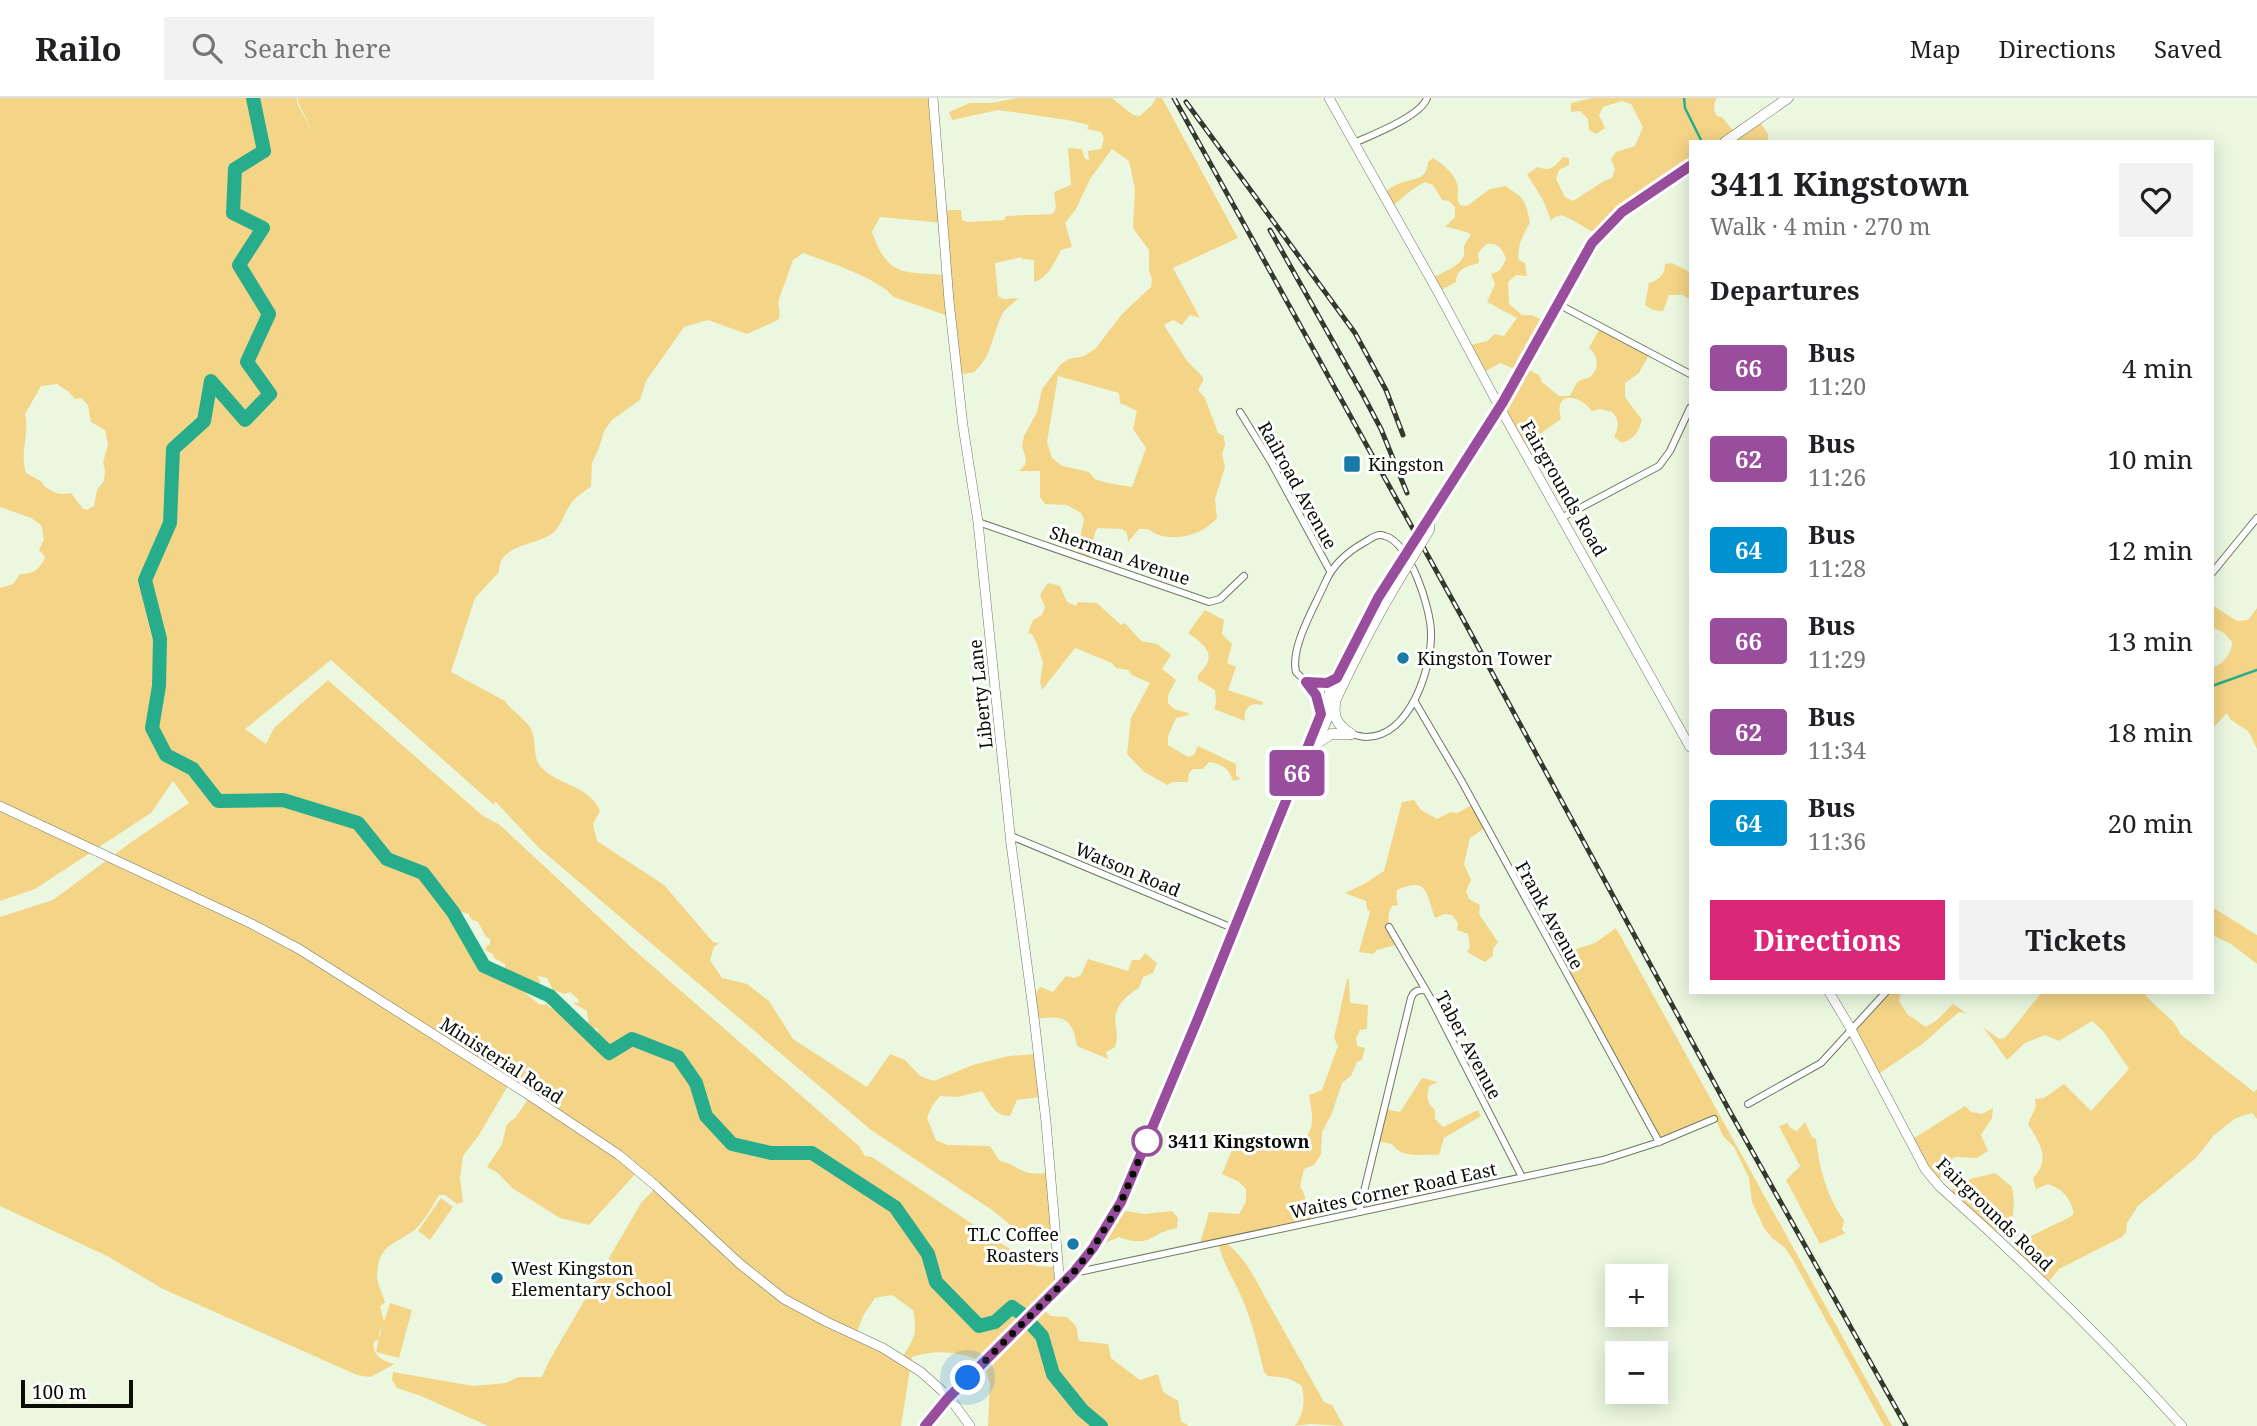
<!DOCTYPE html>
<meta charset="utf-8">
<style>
body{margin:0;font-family:"Noto Serif",serif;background:#f2f2f2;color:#202124;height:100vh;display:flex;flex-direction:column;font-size:26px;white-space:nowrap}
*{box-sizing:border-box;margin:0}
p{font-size:23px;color:#757577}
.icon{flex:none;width:38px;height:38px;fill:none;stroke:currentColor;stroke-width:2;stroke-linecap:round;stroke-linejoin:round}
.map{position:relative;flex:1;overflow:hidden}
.side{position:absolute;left:1689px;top:42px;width:525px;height:854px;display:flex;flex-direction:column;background:#fff;border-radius:0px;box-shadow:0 4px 18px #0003}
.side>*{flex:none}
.badge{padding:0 14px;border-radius:5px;font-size:24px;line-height:46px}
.buttons{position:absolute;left:1605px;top:1166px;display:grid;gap:14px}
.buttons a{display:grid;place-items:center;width:63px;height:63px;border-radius:0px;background:#fff;box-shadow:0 4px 18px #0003;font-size:35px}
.scale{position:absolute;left:21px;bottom:18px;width:112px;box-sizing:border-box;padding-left:7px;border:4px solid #090d05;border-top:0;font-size:19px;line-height:24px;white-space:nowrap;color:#090d05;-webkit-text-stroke:5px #fff;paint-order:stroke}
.you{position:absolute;width:35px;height:35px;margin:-18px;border:5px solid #fff;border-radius:50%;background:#1a73e8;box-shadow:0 0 0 10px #1a73e833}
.map>.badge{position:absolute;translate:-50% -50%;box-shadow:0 0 0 4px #fff}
h2{padding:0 21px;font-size:26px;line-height:63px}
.round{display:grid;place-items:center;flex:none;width:74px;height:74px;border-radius:0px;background:#f2f2f2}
.headline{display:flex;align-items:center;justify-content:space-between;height:119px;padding:0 21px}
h1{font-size:33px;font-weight:700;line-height:52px}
.cta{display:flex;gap:14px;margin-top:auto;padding:14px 21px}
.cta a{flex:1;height:80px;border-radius:0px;background:#db2777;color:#fff;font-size:28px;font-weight:700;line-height:80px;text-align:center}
.cta a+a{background:#f2f2f2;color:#202124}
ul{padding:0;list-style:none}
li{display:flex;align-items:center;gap:21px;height:91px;padding:0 21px}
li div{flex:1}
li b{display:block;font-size:26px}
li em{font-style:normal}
li .badge{min-width:77px;font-weight:700;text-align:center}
header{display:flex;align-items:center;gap:42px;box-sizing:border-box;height:98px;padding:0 35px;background:#fff;border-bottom:2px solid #e0e0e0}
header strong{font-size:33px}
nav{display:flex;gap:38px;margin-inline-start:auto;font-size:24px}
.search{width:490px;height:63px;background:#f2f2f2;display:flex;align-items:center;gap:18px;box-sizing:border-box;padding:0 24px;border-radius:0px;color:#757577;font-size:26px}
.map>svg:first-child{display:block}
.green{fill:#f4d588;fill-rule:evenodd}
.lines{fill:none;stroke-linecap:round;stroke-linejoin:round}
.stream{stroke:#28ad8c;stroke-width:2.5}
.river{stroke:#28ad8c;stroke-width:14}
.street-casing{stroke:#6e7963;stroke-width:8}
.secondary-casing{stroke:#6e7963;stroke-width:10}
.primary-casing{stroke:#6e7963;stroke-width:11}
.street{stroke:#fff;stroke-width:6}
.secondary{stroke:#fff;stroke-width:9}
.primary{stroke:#fff;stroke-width:10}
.rail-casing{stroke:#33392d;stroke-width:5}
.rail{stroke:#fff;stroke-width:2.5;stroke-dasharray:8;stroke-linecap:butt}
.primary-bridge-casing{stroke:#6e7963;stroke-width:11;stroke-linecap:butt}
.primary-bridge{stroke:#fff;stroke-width:10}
.line-casing{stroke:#fff;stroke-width:16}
.line{stroke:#994d9d;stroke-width:10}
.walk{stroke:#090d05;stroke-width:7;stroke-dasharray:0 12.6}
.poi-dot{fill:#167ba6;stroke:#fff;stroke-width:2.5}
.stop-dot{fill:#fff;stroke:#994d9d;stroke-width:3.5}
.labels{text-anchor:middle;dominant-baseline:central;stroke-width:6;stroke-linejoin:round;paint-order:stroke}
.poi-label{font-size:18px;fill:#090d05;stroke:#fff;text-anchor:start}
.street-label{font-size:18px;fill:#090d05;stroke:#fff}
.stop-label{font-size:18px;font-weight:bold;fill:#090d05;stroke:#fff;text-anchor:start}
</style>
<header>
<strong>Railo</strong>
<div class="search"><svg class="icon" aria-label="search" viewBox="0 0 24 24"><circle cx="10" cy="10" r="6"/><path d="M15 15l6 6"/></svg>Search here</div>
<nav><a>Map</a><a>Directions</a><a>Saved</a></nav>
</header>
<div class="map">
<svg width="2257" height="1328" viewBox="0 0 2257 1328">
<rect width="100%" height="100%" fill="#ebf8df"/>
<!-- green -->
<g class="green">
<path d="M0,0H297V5L314,37L298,4V0H933L945,112H961L962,122L967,124L1004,122L1006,118L1053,116L1056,110L1054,94L1071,87L1068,50L1082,51L1085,61L1089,62L1088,53L1101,51L1104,40L1101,34L1087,31L1089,27L1068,22L998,12L952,22L949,14L970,5H992L1017,0H1112L1133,17L1140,18L1152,7L1156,0H1162L1238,140L1173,170L1200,220L1190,217L1182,227L1173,222L1164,227L1187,263L1203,279V283L1198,292L1205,300L1218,335L1224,338L1225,347L1222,356L1225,369L1215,401L1217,420C1202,438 1168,447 1148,431H1139L1128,444L1127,435L1122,431L1098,430L1095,434L1090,461L1077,456L1084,421L1081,415L1067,407L1045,406L1040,399V373H1019L1025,367L1026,361L1022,348L1024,338L1037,314L1042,291L1061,266L1069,261L1084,258L1095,251L1123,215L1151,189L1152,182L1149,173V152L1133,130L1135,91L1129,63L1112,51L1090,81L1076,111L1065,125L1072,149L1061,152C1054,165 1049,179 1034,184V162L1022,161V159L995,165L998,198L1004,201L1018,200C1014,206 1006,209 1003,215C992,235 993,258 974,274L959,277L951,219L894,199C876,179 828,164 803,155L793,162L778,204L780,217L778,222L747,236L708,222L684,229L646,283L640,302L612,322L604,333L599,350L592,365L591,388C584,394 575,399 570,407C564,416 561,428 553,435C535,449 499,445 499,474L475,500L451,574L505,603C512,614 525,620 531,631C537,643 532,657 540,668C557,688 589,686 600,713L593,726L597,743L664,787L713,844L719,845L714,849L710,862L722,880L747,886L769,903L793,941L867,989L890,956L905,962L920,978L934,983L973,967L1009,958L1036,956L1040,999L1017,1002L1010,1018C994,1018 990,1005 982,993L958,999L940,998L932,1008L927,1020L936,1042L947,1047L990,1048L1000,1063C1022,1068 1019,1078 1047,1075L1053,1144L1013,1129L992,1112L871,1032L539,750L495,703L494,707L331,562L245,631L266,646L274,630L328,582L483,718L500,727L633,851L859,1048L865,1058L872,1059L980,1131L982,1135L988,1137L1037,1168L1053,1169L1055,1187L1038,1207L1051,1218L1067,1219L1076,1228L1079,1243L1108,1246L1111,1260L1137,1280L1140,1282L1158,1276L1163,1294L1178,1303L1181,1323L1189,1328H988L990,1286L984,1266C966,1253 934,1251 912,1259L901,1328H488L421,1298L397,1290L392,1282L393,1274L473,1288L506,1285L518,1279H542L548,1265L641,1105L656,1089L637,1074L589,1127L560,1120L512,1090L498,1075L487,1069L502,1046L507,1026L516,1019L530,998L509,986L479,1037L463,1058L460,1080L463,1104L457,1106L445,1097H439C432,1108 423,1126 413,1133C391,1149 379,1146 377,1178C377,1187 383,1196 385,1205L380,1208L384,1224L390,1205L412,1212L399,1260L376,1254L382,1228L379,1235V1241L374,1244C371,1256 383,1264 395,1266L370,1279L357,1277L163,1191L107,1158L0,1108V819L53,802L130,745L189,705L173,683L151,715L35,791L0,803V490L13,486L20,476C33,477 41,470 45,459L39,452L44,441L41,427L31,420L0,409ZM880,119L944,125L948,177C904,174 888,180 872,134ZM1058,278L1119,295L1120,305L1137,313L1133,331L1146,350L1132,389L1107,385L1095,381L1089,374L1062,368L1052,360L1047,344ZM57,286L69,294L75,301L81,300L88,307L91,324L105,332L108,346L103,365L105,372L104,383L97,392L94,408L87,412L83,411L71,395C59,398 53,394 44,388L42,384L26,375C19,352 30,338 25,316L41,288ZM450,808L457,810L458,813L469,816L471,821L478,824L486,839L490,841V847L487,848L485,852L493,856L494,860L505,866V870L526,882V885L540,889V882L537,878L547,880L553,892L565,896L570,894L578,901L579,904L573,905L587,913L589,929L598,931L597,941L601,944L599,948C577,940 571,915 549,909L547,905L545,907L539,906L511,883L495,866L482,858L473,842L448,814ZM892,1197L913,1212C918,1235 914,1241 902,1260L856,1236L863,1218L875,1200Z"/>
<path d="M1592,0H1717C1713,6 1713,12 1717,18L1722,19L1734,34L1757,20L1768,36V44H1690V64L1625,108L1595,135C1583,129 1573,121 1561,117L1555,119L1551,123L1544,104L1527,76L1538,69C1551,74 1554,69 1563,59L1569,60V67L1559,72L1556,81L1565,99L1573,103L1604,83L1612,80L1615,71L1611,61L1616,54L1635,48L1643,29L1631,6L1622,3L1603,9L1599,17L1605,30L1596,36L1589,32L1588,21L1580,13L1571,14V5Z"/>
<path d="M1433,60C1444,67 1457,77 1458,91C1458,98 1456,100 1460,107L1467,108L1490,91L1506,88C1509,91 1513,93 1517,96C1526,102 1528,114 1530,125C1524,134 1516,151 1519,162L1525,165L1527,178L1516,177L1508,184L1509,206L1522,217H1531L1543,222L1523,269L1539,277L1542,284L1559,298H1570C1572,294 1575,286 1579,283C1582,281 1587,281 1590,279C1600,271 1598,257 1589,250L1600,230L1650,255L1639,275L1625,285V299L1642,322C1638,335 1635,340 1622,345L1614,339C1619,330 1620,322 1612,314L1600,311L1592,313C1579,296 1553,292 1561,321L1523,348L1502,313L1519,273L1500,265L1483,275L1470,247L1487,243L1495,236L1504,238L1517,220L1487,204L1495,186L1491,176C1500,174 1503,169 1506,160C1501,150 1499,145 1486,146L1478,155L1479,165C1466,169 1458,169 1456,184L1440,193L1432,180L1452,170L1460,164L1464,158V148L1471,136C1467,134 1449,129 1445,129L1455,119V109L1449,103L1442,102L1433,87L1425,84C1411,91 1403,100 1391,109L1383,95C1388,92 1393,88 1398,86C1411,80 1428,83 1428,64Z"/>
<path d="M1672,165L1690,174V202L1683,197H1669L1663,213L1653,212L1645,207L1649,185C1659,182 1665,177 1665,166Z"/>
<path d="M1048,485L1060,488L1067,504L1076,508L1078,504L1097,505L1121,527L1125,525L1141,543L1157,546L1170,556L1171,557L1162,571L1176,582L1168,597V605L1174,611L1188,615L1189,617L1176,620L1168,638V647L1188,659L1194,657L1198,648L1236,666V677L1241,681L1233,683C1229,670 1222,666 1209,664L1203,671H1193L1189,675L1188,684H1172L1167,687L1143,673L1127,656L1131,620L1150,585L1132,577L1128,572L1116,570L1112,565L1075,550L1042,592L1040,583L1043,565L1037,546L1032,536L1028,535L1033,522L1042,517L1045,509L1040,497Z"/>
<path d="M2212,507L2237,523L2248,522L2257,510V651L2249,634L2230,621L2227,615L2212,631V570C2223,566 2232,556 2232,544L2224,535L2212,529Z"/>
<path d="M1205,512L1224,522L1222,536L1232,546L1227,565L1236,569L1228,592L1263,604L1262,607C1250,604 1243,610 1245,623L1214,611L1216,605L1215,592L1198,582V577C1218,558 1207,548 1188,535Z"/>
<path d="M1414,702L1421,712L1437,721L1451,714L1457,715L1474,706L1485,730L1470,740L1464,766L1471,782L1466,793L1469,801L1480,807L1479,816L1498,844L1493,851V858L1485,864L1467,854L1470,849L1468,836L1457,832L1458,825L1452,817L1444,816L1435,820C1426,795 1428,778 1397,792L1396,799L1398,807L1392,808C1384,821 1392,833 1395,847L1377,852L1373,856L1359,854L1370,814L1367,811L1366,803L1345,795L1364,786L1384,773L1402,704Z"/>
<polygon points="2212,809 2257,837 2257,866 2231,846 2212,837"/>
<polygon points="1616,830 1892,1328 1884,1328 1793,1162 1785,1150 1772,1140 1764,1130 1752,1104 1749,1080 1734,1049 1723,1038 1715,1020 1659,1043 1558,857 1595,845"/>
<path d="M1145,855L1157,865L1153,875L1143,879L1139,890C1130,895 1119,904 1116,915C1113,926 1120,934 1115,949L1106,954L1108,961L1077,948C1072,917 1062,918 1033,921L1031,902L1040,889L1053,894L1066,878L1074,880L1081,877L1088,861L1128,873L1132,862H1140Z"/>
<path d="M1347,881H1349L1350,905L1368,907L1367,931L1360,932L1356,940L1357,948L1365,950L1362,962L1357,964L1351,978L1342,985L1332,1015L1322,1034L1321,1056L1314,1067L1304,1071L1300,1088L1304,1096L1312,1121L1223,1143C1247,1159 1256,1184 1270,1208C1288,1240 1306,1272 1324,1304L1332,1307L1344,1328L1310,1326L1295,1328C1304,1314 1305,1305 1302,1288C1287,1278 1284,1280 1268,1278L1264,1274C1259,1253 1254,1231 1246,1210C1238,1187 1223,1168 1218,1144L1200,1146L1209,1114L1239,1116L1246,1104V1091L1239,1084L1222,1076L1238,1038C1258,1046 1279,1053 1300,1049C1316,1027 1313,1023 1309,997L1322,992L1338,948L1334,940Z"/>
<polygon points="1887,894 1901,894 1899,903 1907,916 1926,929 1937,922 1953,906 1966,915 1959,914 1921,947 1877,977 1852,930"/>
<path d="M2042,894H2144C2154,911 2174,918 2180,936L2254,994L2257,991V1021L2252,1015L2236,1020L2214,1037L2196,1060L2138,1108L2127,1125L2126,1134L2122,1139L2059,1171L2046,1187L2015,1154L2025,1141L2070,1119L2074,1115C2070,1100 2064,1092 2048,1086L2036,1091L2033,1080C2052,1061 2039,1044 2028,1026L2036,1008L2035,1001L2044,1000L2064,986L2091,1013L2129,971L2103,933L2092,923L2059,943L2045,937L2025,945L2007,962L1983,929L1999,941L2005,940Z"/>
<path d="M1422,980L1438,984L1429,988C1427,999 1426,1004 1435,1012V1021L1443,1029L1478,1012L1481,1018L1444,1040L1439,1057C1423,1056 1401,1061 1392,1046L1378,1043L1385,1011L1400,1014Z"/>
<path d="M1965,1008L1971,1014L1982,1016L1993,1010L1992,1020L1981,1037L1988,1053L1977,1060L1955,1059L1942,1070L1939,1086L1948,1094L1970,1081L1995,1075L2012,1089L2014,1103L2013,1117L1993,1137L1992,1136L1941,1088C1928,1075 1920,1059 1911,1042Z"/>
<path d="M1805,1024L1812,1039L1816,1041C1819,1068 1827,1100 1844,1122L1842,1132L1846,1135L1820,1146L1786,1082L1800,1068L1779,1028L1788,1025L1790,1030L1797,1033Z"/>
<polygon points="441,1100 453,1109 430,1142 418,1133"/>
<path d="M1114,1111L1144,1116L1172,1113L1178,1120L1177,1130C1149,1135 1151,1151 1119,1139L1105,1145L1094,1144Z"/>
</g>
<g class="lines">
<!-- stream -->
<g class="stream">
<polyline points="1684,0 1685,10 1702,44"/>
<polyline points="2212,588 2257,572"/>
</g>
<!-- river -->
<g class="river">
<polyline points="253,0 264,53 235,71 233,115 263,130 239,167 269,216 247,264 270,296 245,322 211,283 204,323 173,351 170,425 145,482 160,541 159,588 152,630 166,657 193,671 218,703 283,702 358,725 387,761 423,775 453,814 484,868 550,898 609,955 632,941 678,959 696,985 706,1018 732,1046 771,1055 812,1055 895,1109 928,1156 936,1184 979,1228 995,1224 1012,1209 1022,1216"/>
<polyline points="1031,1226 1042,1238 1053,1276 1082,1312 1101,1328"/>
</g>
<!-- street casing -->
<g class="street-casing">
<g id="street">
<path d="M1354,45C1372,37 1421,18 1427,0"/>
<polyline points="1558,206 1690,276"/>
<polyline points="1240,314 1271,364 1330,473"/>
<polyline points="1563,419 1659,368 1670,353 1690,310"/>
<polyline points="978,424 1209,504 1220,501 1244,478"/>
<polyline points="2212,475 2257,420"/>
<path d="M1306,584L1296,574C1290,549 1315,508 1325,485C1333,466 1347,454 1365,444C1372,440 1377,435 1385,438C1410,445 1431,511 1431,535C1432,570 1410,639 1366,639C1361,639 1355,637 1351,636"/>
<polyline points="1415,604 1461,682 1659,1044"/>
<polyline points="1011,738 1235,831"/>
<polyline points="1389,829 1431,901 1522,1079"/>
<polyline points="1748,1006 1821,965 1886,894"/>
<path d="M1359,1114L1411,900C1414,893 1417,892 1425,892"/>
<polyline points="1074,1175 1603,1062 1659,1044 1714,1021"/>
</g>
</g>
<!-- secondary casing -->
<g class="secondary-casing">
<g id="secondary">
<polyline points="933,0 949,203 963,328 978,424 1011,746 1034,919 1046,1024 1060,1188"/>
<polyline points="1329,0 1438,194 1500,310 1690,649"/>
<polyline points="0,708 252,826 299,851 529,997 619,1057 656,1088 740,1166 784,1201 827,1224 883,1250 921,1274 949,1299 970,1328"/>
<path d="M1829,894L1851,931L1925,1071L1940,1089C2025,1164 2106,1244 2182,1328"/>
</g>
</g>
<!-- primary casing -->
<g class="primary-casing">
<g id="primary">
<polyline points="1725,44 1788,0"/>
<path d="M1430,422L1500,310L1592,145C1619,112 1656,91 1690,68"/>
<polyline points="1306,584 1316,597 1321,615"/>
<polyline points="1306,584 1327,585 1336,580"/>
<path d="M1335,606C1333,621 1339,628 1351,636"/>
<path d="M1318,641C1344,581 1373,523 1407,468"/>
<polyline points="1316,646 1331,636 1351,636"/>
<polyline points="925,1328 949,1299 1073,1175 1092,1150 1121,1104 1199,918 1328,599 1366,521 1403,461"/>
</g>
</g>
<!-- street -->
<use href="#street" class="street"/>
<!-- secondary -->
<use href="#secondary" class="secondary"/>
<!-- primary -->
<use href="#primary" class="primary"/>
<!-- rail casing -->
<g class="rail-casing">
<g id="rail">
<polyline points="1174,0 1463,521 1729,1012 1906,1328"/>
<polyline points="1186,4 1355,235 1386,292 1403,337"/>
<polyline points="1270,132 1363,297 1381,331 1407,395"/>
</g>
</g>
<!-- rail -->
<use href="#rail" class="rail"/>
<!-- primary-bridge casing -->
<g class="primary-bridge-casing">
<polyline id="primary-bridge" points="1407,468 1429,432 1430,422"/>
</g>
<!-- primary-bridge -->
<use href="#primary-bridge" class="primary-bridge"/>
</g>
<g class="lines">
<!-- line casing -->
<g class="line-casing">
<polyline id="line" points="925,1328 948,1300 1073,1175 1093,1150 1121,1104 1199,918 1321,616 1316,597 1306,584 1327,585 1337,580 1378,500 1503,304 1592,145 1622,114 1690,68"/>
</g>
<!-- line -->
<use href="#line" class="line"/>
<!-- walk -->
<polyline class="walk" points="968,1280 1073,1175 1093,1150 1121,1104 1147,1043"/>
</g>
<!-- markers -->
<g class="poi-dot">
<rect x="1343" y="357" width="18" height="18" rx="3.5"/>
<circle cx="1403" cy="560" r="7"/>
<circle cx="1073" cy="1146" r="7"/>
<circle cx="497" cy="1180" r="7"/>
</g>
<circle class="stop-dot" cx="1147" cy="1043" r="14"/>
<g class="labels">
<!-- poi labels -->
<g class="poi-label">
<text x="1368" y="366">Kingston</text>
<text x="1417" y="560">Kingston Tower</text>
<text x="1059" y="1136" text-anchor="end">TLC Coffee<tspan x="1059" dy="21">Roasters</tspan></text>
<text x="511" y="1170">West Kingston<tspan x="511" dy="21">Elementary School</tspan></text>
</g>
<!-- street labels -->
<g class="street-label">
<text transform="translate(1298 387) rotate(61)">Railroad Avenue</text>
<text transform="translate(1564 390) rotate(60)">Fairgrounds Road</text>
<text transform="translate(1120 457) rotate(19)">Sherman Avenue</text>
<text transform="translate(980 596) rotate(-96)">Liberty Lane</text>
<text transform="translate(1128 771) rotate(23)">Watson Road</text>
<text transform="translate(1550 817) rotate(61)">Frank Avenue</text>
<text transform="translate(1469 947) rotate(62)">Taber Avenue</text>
<text transform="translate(502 962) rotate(33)">Ministerial Road</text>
<text transform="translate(1393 1092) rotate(-12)">Waites Corner Road East</text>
<text transform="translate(1995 1116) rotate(44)">Fairgrounds Road</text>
</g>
<!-- stop labels -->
<g class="stop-label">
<text x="1168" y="1043">3411 Kingstown</text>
</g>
</g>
</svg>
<div class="buttons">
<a>+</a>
<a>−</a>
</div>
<div class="scale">100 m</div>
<div class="you" style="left:968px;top:1280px"></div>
<b class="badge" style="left:1297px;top:675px;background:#994d9d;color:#fff">66</b>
<section class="side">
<div class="headline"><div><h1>3411 Kingstown</h1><p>Walk · 4 min · 270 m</p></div><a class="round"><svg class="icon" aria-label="heart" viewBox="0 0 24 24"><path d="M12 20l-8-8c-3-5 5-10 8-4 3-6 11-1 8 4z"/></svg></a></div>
<h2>Departures</h2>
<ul>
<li><span class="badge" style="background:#994d9d;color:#fff">66</span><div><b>Bus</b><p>11:20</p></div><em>4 min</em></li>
<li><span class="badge" style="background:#994d9d;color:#fff">62</span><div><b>Bus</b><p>11:26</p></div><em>10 min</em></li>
<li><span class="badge" style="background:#0092d0;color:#fff">64</span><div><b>Bus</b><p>11:28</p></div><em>12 min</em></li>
<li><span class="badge" style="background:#994d9d;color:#fff">66</span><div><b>Bus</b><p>11:29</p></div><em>13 min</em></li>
<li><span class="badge" style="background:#994d9d;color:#fff">62</span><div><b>Bus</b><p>11:34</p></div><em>18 min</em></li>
<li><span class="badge" style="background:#0092d0;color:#fff">64</span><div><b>Bus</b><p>11:36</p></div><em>20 min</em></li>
</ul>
<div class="cta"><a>Directions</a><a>Tickets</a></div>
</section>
</div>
